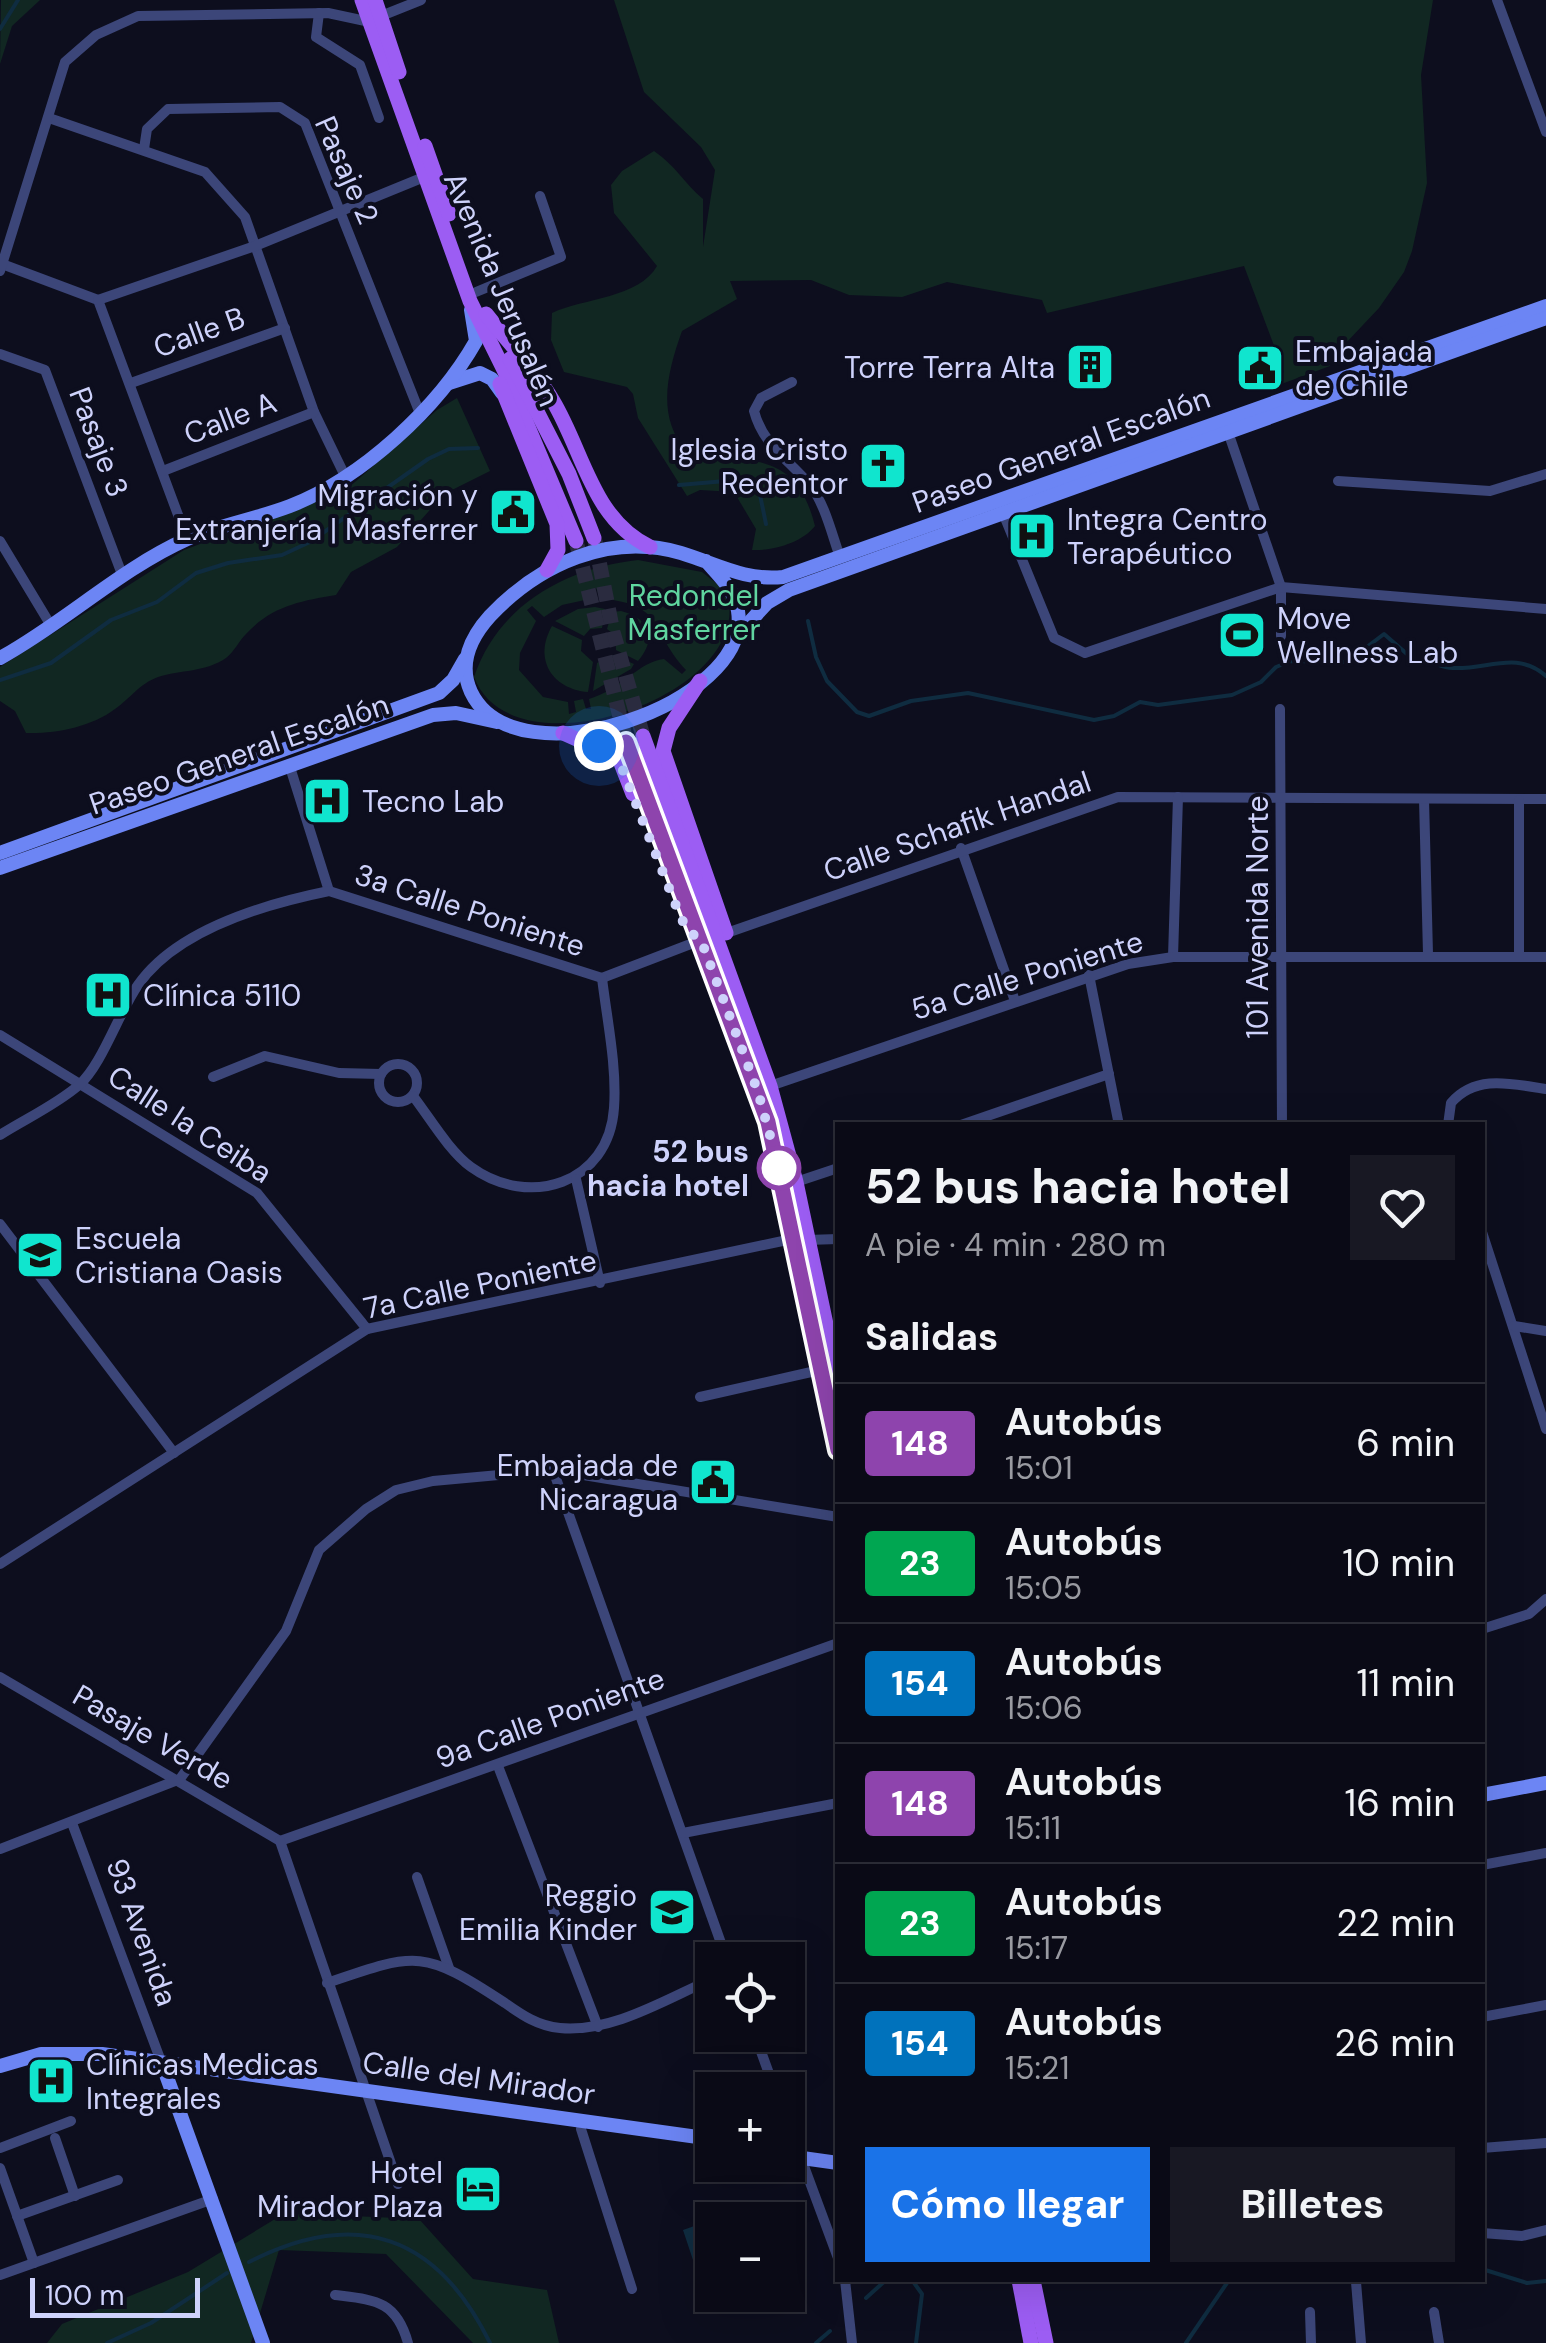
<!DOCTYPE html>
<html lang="es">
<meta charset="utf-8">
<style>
body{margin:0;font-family:"DM Sans",sans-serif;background:#181823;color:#f1f3f6;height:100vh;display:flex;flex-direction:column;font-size:38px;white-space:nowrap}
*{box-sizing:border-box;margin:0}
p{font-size:32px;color:#999aa1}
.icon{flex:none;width:55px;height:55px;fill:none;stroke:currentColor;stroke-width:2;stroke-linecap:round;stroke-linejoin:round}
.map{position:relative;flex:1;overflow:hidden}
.sheet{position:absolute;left:835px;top:1122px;width:650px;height:1160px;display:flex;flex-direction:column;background:#0a0a16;border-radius:0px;box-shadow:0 10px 40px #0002,0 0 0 2px #2a2b35}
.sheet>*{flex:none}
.badge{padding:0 20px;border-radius:8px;font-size:35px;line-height:65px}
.buttons{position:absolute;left:695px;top:1942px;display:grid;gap:20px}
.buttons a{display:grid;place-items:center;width:110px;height:110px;border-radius:0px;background:#0a0a16;box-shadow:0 10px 40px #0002,0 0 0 2px #2a2b35;font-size:50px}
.scale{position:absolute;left:30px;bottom:25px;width:170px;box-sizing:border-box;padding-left:10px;border:5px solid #ced2fb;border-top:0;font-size:28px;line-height:35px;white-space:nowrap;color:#ced2fb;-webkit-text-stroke:8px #0d0e1e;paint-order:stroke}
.you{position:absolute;width:50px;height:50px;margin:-25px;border:8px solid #fff;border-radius:50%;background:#1a73e8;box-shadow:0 0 0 15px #1a73e833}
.map>.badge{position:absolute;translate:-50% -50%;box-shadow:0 0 0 5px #fff}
h2{padding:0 30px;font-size:38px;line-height:90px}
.round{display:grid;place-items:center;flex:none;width:105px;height:105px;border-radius:0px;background:#181823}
.summary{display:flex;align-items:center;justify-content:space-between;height:170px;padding:0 30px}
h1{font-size:48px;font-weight:700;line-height:75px}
.primary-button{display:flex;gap:20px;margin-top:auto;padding:20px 30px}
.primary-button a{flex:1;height:115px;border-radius:0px;background:#1a73e8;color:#fff;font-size:40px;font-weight:700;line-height:115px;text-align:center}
.primary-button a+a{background:#181823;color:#f1f3f6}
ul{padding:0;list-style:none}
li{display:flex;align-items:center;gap:30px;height:120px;padding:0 30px;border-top:2px solid #2a2b35}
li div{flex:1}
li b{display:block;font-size:38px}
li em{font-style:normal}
li .badge{min-width:110px;font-weight:700;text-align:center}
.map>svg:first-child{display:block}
.green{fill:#112722;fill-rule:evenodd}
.water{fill:#0f2c40}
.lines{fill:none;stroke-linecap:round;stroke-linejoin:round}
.stream{stroke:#0f2c40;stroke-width:4}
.primary-tunnel{stroke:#2a2b3f;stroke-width:15;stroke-dasharray:15 8;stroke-linecap:butt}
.street{stroke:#3c4679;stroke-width:10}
.secondary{stroke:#6c85f4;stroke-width:14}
.primary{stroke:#9c5df3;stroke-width:15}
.line-casing{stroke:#fff;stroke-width:22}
.line{stroke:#8e44ad;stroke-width:15}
.walk{stroke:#ced2fb;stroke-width:10;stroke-dasharray:0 18}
.stop-dot{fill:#fff;stroke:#8e44ad;stroke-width:5}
.labels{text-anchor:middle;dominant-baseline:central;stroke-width:8;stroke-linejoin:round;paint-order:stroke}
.street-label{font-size:30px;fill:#ced2fb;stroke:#0d0e1e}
.poi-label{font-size:30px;fill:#ced2fb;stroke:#0d0e1e;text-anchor:start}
.park-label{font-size:30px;fill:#60d5a0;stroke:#0d0e1e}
.stop-label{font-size:30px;font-weight:bold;fill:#ced2fb;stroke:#0d0e1e;text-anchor:end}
</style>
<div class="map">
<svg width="1546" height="2343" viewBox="0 0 1546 2343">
<rect width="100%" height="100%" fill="#0d0e1e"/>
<!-- green -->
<g class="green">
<polygon points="1,0 40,0 12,26 0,64"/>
<path d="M614,0H1433L1421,75L1427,183L1412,251L1404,272L1379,308L1328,362L1330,366L1268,389L1284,372L1244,266L1047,313L1042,300L947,282L902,297L849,295L811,280L730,281L737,299L682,331C667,373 656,417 687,452C752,463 796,450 815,526C802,543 772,551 752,550L756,529L734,492L700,490L687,496L638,418L633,394L627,387L564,372L551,340L552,313C584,298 639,298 657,266L614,213L611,185L622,171L654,151C675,165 684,183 703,199V247L715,170L701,147L644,92Z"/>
<path d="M457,398L490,471L444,494L397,547L351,572L336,595C300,601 272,606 246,634C239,641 234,652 226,658C206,672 180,670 158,677C139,684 131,698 115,709C91,727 55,734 26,733L15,711L0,701V667L184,550L347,489L437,410Z"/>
<path d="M638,560L702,572L726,591C762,693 513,780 474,677C498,605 566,568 638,560ZM596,588L600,598C668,606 648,629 686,670L682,674L664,659C640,661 620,690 589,699L591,709H586L583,699L574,701L576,712L569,714L568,702L543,697L519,670L520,653L536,621L527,610L532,606L544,617L562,605L594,598L591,590Z"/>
<polygon points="595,607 605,609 602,628 590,629 584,636 555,621 578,609"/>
<path d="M621,611C649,618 658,638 638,661L616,650L615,635L607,629L612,612Z"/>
<path d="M552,626L582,640L581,651L593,662L588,692C552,689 533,659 552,626Z"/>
<polygon points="613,655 634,664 631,669 593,691 597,663"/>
<polygon points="285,2213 419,2219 473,2279 547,2290 559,2343 473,2343 386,2254 279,2250 251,2343 47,2343 62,2324 188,2272"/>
</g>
<!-- water -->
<polygon class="water" points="700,2224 712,2266 697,2272 683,2230"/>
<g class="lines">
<!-- stream -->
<g class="stream">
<polyline points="0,29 18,0"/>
<polyline points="679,485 737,480 759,490 766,524"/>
<path d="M808,621L816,657L827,681L857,712L869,716L911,701L968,693L1094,720L1114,716L1140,702L1158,705L1232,695L1261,682L1276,667L1291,661L1347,662L1384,634L1415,661C1431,658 1438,668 1453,668C1487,670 1517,650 1546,676"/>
<polyline points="0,680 51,663 111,620 157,602 196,573 228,563 282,555 310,542 428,459 449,449 478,448"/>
<path d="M249,2262C357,2207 437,2235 490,2343"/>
<polyline points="1482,2269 1527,2283 1546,2281"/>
<polyline points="912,2280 922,2294 916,2343"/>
<polyline points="866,2298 886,2280"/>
<polyline points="107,2343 151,2323 227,2273"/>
<polyline points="816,2343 830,2331"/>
<polyline points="1186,2343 1229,2280"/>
</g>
<!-- primary-tunnel -->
<g class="primary-tunnel">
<polyline points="595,541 613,632 643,736"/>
<polyline points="577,545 626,741"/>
</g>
<!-- street -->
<g class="street">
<polyline points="1497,0 1546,132"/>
<polyline points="319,13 316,37 360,65 379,118"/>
<polyline points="381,16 421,0"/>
<polyline points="49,118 205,172 245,217 314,412 346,478"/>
<polyline points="144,149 147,129 168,109 280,107 305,123 419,411"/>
<polyline points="2,264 98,300 187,539"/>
<polyline points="0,271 65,62 96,35 138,16 328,13 370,22"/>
<polyline points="476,292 561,257 540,196"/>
<polyline points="98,300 255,246 424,177"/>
<polyline points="0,354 45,370 123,577"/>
<path d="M792,382L761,398L754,411C763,445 788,459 810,485C825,504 832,535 840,557"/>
<polyline points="131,383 285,328"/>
<polyline points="1226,426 1281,587 1281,636"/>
<polyline points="163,471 314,412"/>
<polyline points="1338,481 1490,491 1546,474"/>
<polyline points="1001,508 1054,638 1085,653 1281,587 1546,609"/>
<polyline points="0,541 50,624"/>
<polyline points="1280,709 1282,1125"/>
<polyline points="289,764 329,891"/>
<polyline points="1424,799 1428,954"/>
<polyline points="961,848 1015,1001"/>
<polyline points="721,935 1118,797 1546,799"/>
<polyline points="1173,957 1178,797"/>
<polyline points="1519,957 1519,800"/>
<polyline points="1089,975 1119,1125"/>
<polyline points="602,978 701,940"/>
<polyline points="0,1035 257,1193 367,1329"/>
<circle cx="398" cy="1083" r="19"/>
<polyline points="213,1077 265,1056 339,1073 381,1074"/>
<polyline points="770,1086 1128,964 1173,957 1546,957"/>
<path d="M413,1096C430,1118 449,1151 471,1167C529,1209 609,1184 614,1108C617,1066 607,1020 602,978"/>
<polyline points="961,1125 1109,1074"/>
<path d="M1448,1125L1451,1103C1476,1074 1512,1084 1546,1089"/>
<path d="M0,1135C25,1119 56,1105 79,1085C102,1065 119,1012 138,985C177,929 265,904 329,891L602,978"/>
<polyline points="576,1179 600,1283"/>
<polyline points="796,1182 838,1168"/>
<polyline points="0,1224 174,1453"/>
<polyline points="1482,1232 1546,1429"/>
<polyline points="807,1240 838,1239"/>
<polyline points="1514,1326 1546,1331"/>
<polyline points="700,1397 820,1370"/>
<polyline points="553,1470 727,1960"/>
<polyline points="0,1564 367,1329 792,1239"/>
<polyline points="1482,1629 1529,1614 1546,1599"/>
<polyline points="0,1677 280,1841"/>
<polyline points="498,1766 598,2027"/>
<polyline points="72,1823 162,2064"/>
<polyline points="683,1833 838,1803"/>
<polyline points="280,1841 838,1643"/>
<polyline points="280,1841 398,2184"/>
<polyline points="0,1849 180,1779 286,1631 319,1550 366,1509 396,1490 433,1481 553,1470 838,1517"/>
<polyline points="1482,1865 1546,1853"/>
<polyline points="417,1877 449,1968"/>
<path d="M327,1983C417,1952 423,1949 505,2003C522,2015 538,2026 560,2028C612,2033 666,1999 712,1979"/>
<polyline points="1482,2017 1546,2005"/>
<polyline points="755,2035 775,2090"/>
<polyline points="788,2123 838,2258"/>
<polyline points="581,2129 632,2289"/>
<polyline points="55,2138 75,2196"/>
<polyline points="0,2148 71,2121"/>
<polyline points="1482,2148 1546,2143"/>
<polyline points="0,2168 34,2263"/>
<polyline points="17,2216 118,2180"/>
<polyline points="1482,2233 1522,2236 1546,2230"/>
<polyline points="0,2275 213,2199"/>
<polyline points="845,2280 852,2343"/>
<polyline points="1356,2282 1361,2343"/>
<path d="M335,2295C375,2300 396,2300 408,2343"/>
<polyline points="1310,2312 1311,2343"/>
<polyline points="1434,2312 1439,2343"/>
</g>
<!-- secondary -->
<g class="secondary">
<polyline points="449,383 480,373 492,379 502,393"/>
<path d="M706,561C719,576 735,590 738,611C753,703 516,786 471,692C458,664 471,637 490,616C539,564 610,532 681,553C717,564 745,581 783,577L1546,306"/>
<polyline points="736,637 767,603 789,590 1546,318"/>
<path d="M0,658C64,623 120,569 187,539C220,525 256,519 290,506C362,478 438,408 476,341L471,310"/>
<polyline points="0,853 439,693 453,680 465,659"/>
<polyline points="0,868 433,715 456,713 497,722"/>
<polyline points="1482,1795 1546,1783"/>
<polyline points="0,2066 41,2054 102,2054 712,2139"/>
<polyline points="164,2069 263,2343"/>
<polyline points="788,2156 838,2163"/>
</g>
<!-- primary -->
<g class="primary">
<polyline points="362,0 470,301 505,372 576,541"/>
<polyline points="375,0 399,72"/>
<polyline points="425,146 449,214"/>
<path d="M486,314C508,342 535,370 553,401C584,453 592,519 650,547"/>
<polyline points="510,359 569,474 594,538"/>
<polyline points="500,384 557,524 558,550 547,570"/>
<polyline points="700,681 669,728 663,751 726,933"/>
<polyline points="563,733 619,758 633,794"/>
<polyline points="643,736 770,1086 796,1182 838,1381"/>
<polyline points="626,741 768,1122 838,1450"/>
<polyline points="1019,2280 1031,2343"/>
<polyline points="1033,2280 1046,2343"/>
</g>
</g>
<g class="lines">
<!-- line casing -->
<g class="line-casing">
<polyline id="line" points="626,742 768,1122 838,1450"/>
</g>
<!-- line -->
<use href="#line" class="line"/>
<!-- walk -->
<polyline class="walk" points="599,746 618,758 680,916 688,931 701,940 758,1092 779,1168"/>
</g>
<!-- icons -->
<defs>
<g id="building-square" transform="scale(2.5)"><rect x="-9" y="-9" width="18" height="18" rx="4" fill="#10e5ce" stroke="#0d0e1e"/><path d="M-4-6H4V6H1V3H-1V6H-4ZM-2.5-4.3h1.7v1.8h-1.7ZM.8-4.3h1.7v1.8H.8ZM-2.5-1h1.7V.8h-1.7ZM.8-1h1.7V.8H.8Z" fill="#111"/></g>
<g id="civic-square" transform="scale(2.5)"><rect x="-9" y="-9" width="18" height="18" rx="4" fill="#10e5ce" stroke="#0d0e1e"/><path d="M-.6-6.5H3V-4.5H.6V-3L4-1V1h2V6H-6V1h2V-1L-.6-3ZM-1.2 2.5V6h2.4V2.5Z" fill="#111"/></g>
<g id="church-square" transform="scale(2.5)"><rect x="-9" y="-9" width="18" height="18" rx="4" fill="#10e5ce" stroke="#0d0e1e"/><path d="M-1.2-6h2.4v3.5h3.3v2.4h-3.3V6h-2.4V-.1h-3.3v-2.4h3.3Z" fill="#111"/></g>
<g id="hospital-square" transform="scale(2.5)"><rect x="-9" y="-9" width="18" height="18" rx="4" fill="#10e5ce" stroke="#0d0e1e"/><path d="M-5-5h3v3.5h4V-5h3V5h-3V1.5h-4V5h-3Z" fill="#111"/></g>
<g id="stadium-square" transform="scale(2.5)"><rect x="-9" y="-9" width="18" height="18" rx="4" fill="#10e5ce" stroke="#0d0e1e"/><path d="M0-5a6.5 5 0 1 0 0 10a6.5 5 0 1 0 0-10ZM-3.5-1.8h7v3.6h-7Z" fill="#111"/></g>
<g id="university-square" transform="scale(2.5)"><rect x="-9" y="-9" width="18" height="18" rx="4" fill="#10e5ce" stroke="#0d0e1e"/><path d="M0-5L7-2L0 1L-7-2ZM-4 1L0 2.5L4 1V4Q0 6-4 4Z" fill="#111"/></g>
<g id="school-square" transform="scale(2.5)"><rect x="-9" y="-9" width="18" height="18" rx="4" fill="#10e5ce" stroke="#0d0e1e"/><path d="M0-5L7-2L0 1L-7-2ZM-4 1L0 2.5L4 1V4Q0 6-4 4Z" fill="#111"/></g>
<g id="hotel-square" transform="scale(2.5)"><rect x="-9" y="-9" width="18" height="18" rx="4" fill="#10e5ce" stroke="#0d0e1e"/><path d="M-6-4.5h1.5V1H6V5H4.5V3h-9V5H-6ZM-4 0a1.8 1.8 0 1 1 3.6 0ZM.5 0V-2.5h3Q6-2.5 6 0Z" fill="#111"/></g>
</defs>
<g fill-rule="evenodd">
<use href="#building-square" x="1090" y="367"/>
<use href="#civic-square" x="1260" y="368"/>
<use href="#church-square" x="883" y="466"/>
<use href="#civic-square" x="513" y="512"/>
<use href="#hospital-square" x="1032" y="536"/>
<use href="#stadium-square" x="1242" y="635"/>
<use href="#hospital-square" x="327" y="801"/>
<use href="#hospital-square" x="108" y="995"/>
<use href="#university-square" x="40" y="1255"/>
<use href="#civic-square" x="713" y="1482"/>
<use href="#school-square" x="672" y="1912"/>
<use href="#hospital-square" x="51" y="2081"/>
<use href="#hotel-square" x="478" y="2189"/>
</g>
<!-- markers -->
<circle class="stop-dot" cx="779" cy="1168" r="20"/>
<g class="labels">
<!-- street labels -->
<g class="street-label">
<text transform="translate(347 170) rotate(66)">Pasaje 2</text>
<text transform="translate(502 289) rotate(67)">Avenida Jerusalén</text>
<text transform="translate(199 332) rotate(-20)">Calle B</text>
<text transform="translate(230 418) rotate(-21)">Calle A</text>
<text transform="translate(99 442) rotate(69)">Pasaje 3</text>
<text transform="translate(1061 450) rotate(-20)">Paseo General Escalón</text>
<text transform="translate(239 754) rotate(-19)">Paseo General Escalón</text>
<text transform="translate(957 826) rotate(-19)">Calle Schafik Handal</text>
<text transform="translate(470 910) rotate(18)">3a Calle Poniente</text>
<text transform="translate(1257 917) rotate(-90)">101 Avenida Norte</text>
<text transform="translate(1027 975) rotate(-17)">5a Calle Poniente</text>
<text transform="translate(190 1124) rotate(33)">Calle la Ceiba</text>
<text transform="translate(480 1284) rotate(-12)">7a Calle Poniente</text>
<text transform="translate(550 1718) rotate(-20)">9a Calle Poniente</text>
<text transform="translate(153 1737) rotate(30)">Pasaje Verde</text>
<text transform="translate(142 1932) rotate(70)">93 Avenida</text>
<text transform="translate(479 2078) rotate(8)">Calle del Mirador</text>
</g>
<!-- poi labels -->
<g class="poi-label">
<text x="1295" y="351">Embajada<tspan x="1295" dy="34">de Chile</tspan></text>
<text x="1055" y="367" text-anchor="end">Torre Terra Alta</text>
<text x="848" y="449" text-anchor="end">Iglesia Cristo<tspan x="848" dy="34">Redentor</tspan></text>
<text x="478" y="495" text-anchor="end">Migración y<tspan x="478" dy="34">Extranjería | Masferrer</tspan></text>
<text x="1067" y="519">Integra Centro<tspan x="1067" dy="34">Terapéutico</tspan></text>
<text x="1277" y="618">Move<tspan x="1277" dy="34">Wellness Lab</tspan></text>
<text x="362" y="801">Tecno Lab</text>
<text x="143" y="995">Clínica 5110</text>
<text x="75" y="1238">Escuela<tspan x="75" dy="34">Cristiana Oasis</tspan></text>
<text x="678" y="1465" text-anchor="end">Embajada de<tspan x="678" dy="34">Nicaragua</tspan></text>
<text x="637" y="1895" text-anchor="end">Reggio<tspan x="637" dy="34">Emilia Kinder</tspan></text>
<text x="86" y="2064">Clínicas Medicas<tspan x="86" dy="34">Integrales</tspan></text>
<text x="443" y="2172" text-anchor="end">Hotel<tspan x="443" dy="34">Mirador Plaza</tspan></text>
</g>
<!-- park labels -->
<g class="park-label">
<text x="694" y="595">Redondel<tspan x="694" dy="34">Masferrer</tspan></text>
</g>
<!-- stop labels -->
<g class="stop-label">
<text x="749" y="1151">52 bus<tspan x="749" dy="34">hacia hotel</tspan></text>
</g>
</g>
</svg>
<div class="buttons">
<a><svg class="icon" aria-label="locate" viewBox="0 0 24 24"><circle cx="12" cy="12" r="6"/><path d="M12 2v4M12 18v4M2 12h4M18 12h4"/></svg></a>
<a>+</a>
<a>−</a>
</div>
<div class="scale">100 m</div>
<div class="you" style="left:599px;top:746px"></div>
<section class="sheet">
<div class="summary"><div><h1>52 bus hacia hotel</h1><p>A pie · 4 min · 280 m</p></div><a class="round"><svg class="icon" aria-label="heart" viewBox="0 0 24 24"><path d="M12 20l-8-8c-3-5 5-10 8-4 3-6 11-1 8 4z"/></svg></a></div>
<h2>Salidas</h2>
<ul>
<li><span class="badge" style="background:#8e44ad;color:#fff">148</span><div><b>Autobús</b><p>15:01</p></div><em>6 min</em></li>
<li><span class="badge" style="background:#00a651;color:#fff">23</span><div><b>Autobús</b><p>15:05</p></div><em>10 min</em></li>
<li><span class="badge" style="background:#0072bc;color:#fff">154</span><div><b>Autobús</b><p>15:06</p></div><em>11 min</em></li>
<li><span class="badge" style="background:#8e44ad;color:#fff">148</span><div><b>Autobús</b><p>15:11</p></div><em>16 min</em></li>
<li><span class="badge" style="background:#00a651;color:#fff">23</span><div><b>Autobús</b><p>15:17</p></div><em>22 min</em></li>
<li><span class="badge" style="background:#0072bc;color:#fff">154</span><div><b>Autobús</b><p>15:21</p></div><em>26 min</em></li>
</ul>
<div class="primary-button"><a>Cómo llegar</a><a>Billetes</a></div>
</section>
</div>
